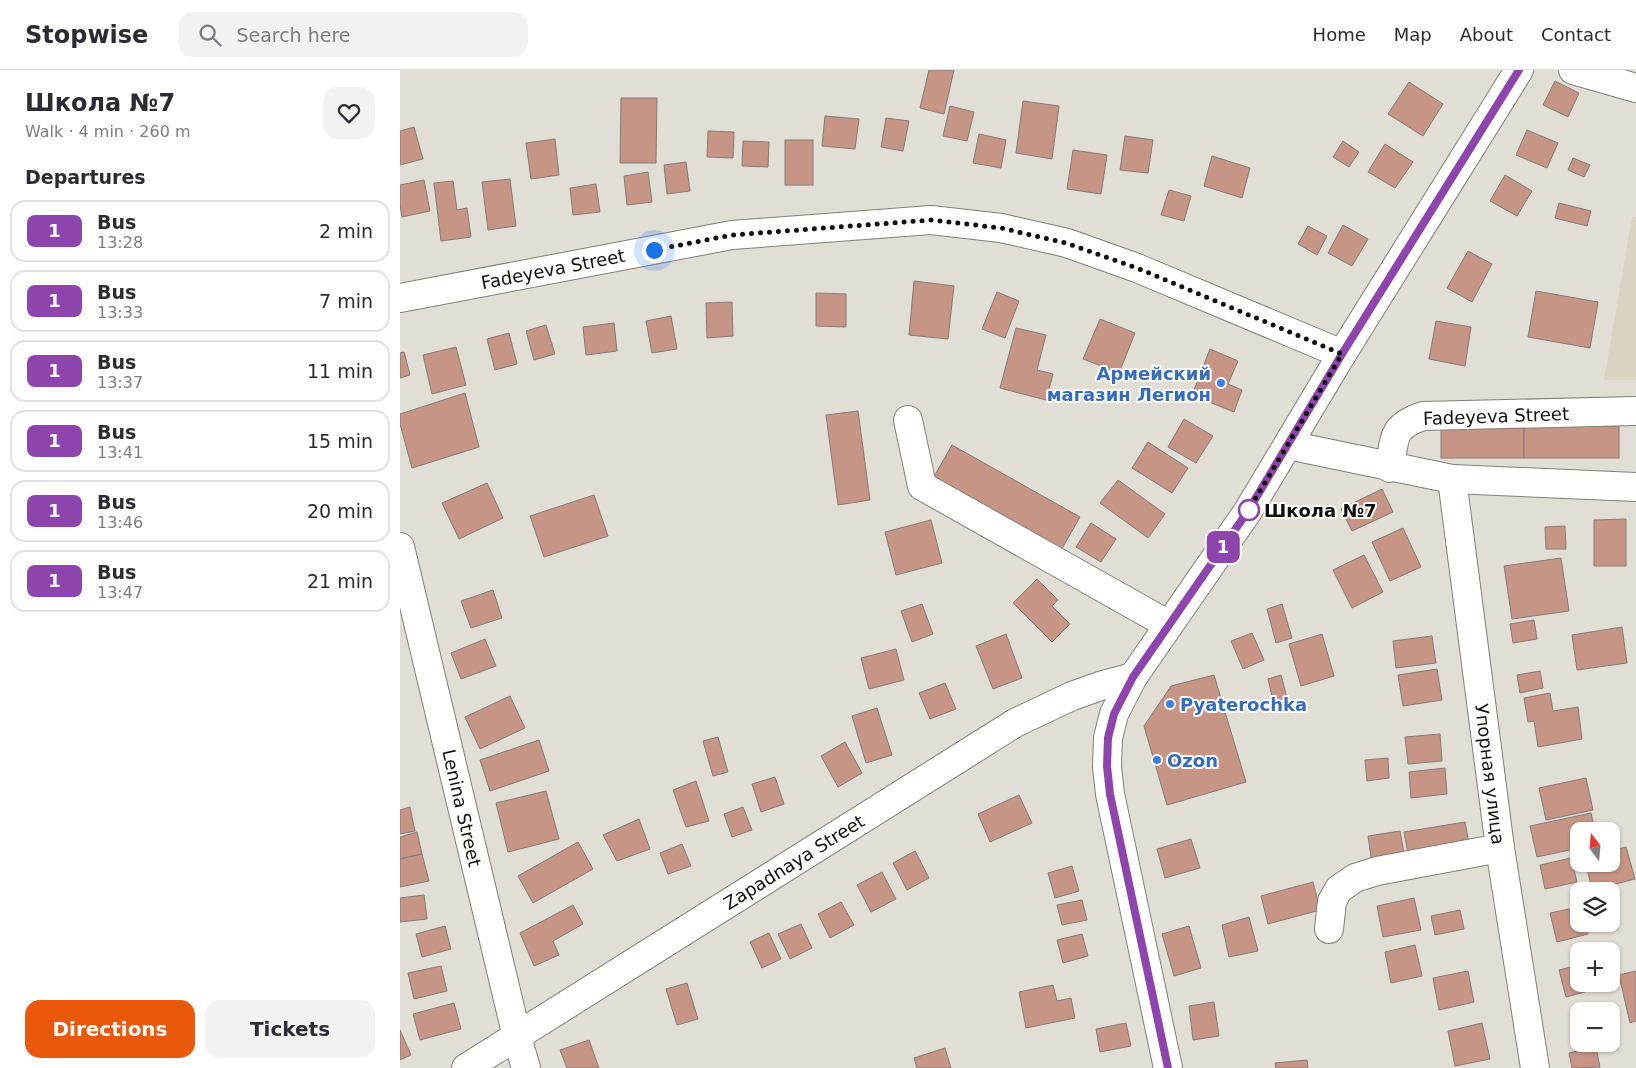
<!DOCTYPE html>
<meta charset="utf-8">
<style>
body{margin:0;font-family:"DejaVu Sans",sans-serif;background:#f2f2f3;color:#2b2b33;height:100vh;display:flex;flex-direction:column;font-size:19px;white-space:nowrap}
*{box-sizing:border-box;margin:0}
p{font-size:16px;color:#7c7c81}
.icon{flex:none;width:28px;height:28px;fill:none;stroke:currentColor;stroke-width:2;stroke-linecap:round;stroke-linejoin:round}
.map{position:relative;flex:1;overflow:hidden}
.details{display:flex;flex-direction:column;background:#fff;width:400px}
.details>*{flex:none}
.badge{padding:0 10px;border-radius:8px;font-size:18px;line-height:32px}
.needle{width:32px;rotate:344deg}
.tools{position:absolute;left:1170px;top:752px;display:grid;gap:10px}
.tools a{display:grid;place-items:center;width:50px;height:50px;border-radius:10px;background:#fff;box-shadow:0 1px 4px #0004;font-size:25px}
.you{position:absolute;width:25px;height:25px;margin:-12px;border:4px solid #fff;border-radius:50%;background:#1a73e8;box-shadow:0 0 0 8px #1a73e833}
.map>.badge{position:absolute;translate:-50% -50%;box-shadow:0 0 0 2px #fff}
h2{padding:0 25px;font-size:19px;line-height:45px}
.round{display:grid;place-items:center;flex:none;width:52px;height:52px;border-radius:15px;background:#f2f2f3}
.headline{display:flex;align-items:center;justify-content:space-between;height:85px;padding:0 25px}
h1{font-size:24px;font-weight:800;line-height:38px}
.action{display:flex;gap:10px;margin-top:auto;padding:10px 25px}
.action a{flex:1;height:58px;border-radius:15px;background:#ea580c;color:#fff;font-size:20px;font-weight:800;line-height:58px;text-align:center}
.action a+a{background:#f2f2f3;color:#2b2b33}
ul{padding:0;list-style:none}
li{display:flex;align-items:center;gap:15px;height:62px;margin:0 10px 8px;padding:0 15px;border:2px solid #e1e1e2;border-radius:15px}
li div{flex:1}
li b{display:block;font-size:19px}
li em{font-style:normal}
li .badge{min-width:55px;font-weight:700;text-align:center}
header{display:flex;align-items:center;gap:30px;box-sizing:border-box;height:70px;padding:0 25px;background:#fff;border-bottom:1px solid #e1e1e2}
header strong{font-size:24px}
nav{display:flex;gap:28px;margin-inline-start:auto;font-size:18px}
.search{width:350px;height:45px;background:#f2f2f3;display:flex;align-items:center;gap:12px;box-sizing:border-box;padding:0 18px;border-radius:15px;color:#7c7c81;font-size:19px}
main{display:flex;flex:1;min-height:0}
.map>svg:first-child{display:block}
.built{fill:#dad4c5}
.building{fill:#c69585;stroke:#847b79}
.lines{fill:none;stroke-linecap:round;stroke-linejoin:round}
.minor-casing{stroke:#827f78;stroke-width:30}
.major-casing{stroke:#827f78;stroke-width:30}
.minor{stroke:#fff;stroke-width:28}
.major{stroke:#fff;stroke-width:28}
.line-casing{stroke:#fff;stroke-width:11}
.line{stroke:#8e44ad;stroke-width:8}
.walk{stroke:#11100d;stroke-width:5;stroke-dasharray:0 9}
.shop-dot{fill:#3f7fe0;stroke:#fff;stroke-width:2}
.stop-dot{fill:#fff;stroke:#8e44ad;stroke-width:2.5}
.labels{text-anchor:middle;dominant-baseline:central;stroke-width:4;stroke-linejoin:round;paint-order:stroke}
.street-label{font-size:18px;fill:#11100d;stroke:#fff}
.shop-label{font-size:18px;font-weight:bold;fill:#366cbe;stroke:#fff;text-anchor:start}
.stop-label{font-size:18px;font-weight:bold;fill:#11100d;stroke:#fff;text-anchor:start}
</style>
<header>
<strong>Stopwise</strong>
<div class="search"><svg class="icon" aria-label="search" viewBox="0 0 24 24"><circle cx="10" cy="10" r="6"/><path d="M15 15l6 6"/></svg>Search here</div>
<nav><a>Home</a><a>Map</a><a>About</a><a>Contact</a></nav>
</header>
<main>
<section class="details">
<div class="headline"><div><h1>Школа №7</h1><p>Walk · 4 min · 260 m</p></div><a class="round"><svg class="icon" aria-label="heart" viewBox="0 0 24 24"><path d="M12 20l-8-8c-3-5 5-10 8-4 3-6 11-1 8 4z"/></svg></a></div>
<h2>Departures</h2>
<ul>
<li><span class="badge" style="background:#8e44ad;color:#fff">1</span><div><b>Bus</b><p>13:28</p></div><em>2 min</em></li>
<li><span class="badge" style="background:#8e44ad;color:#fff">1</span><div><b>Bus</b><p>13:33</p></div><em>7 min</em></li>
<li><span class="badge" style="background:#8e44ad;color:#fff">1</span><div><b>Bus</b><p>13:37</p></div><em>11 min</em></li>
<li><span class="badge" style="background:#8e44ad;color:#fff">1</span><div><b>Bus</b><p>13:41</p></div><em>15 min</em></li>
<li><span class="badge" style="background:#8e44ad;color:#fff">1</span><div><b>Bus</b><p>13:46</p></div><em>20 min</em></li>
<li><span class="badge" style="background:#8e44ad;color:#fff">1</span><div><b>Bus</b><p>13:47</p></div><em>21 min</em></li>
</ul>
<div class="action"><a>Directions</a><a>Tickets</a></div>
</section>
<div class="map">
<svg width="1236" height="998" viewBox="0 0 1236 998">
<rect width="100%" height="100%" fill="#e1ded6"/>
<!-- built -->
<polygon class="built" points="1232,147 1236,147 1236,310 1204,310"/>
<!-- building -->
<g class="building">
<polygon points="529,0 554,0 544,44 520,38"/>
<polygon points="1155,11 1179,23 1168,47 1143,35"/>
<polygon points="1009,12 1043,34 1023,66 988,44"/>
<polygon points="221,28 257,28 256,93 220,93"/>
<polygon points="623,31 659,36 652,89 616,83"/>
<polygon points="550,36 574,42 567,71 543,66"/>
<polygon points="425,46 459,49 455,79 422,76"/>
<polygon points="486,48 509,51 503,81 481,77"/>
<polygon points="14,57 23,89 0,95 0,61"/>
<polygon points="1127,60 1158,73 1147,98 1116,85"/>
<polygon points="308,61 334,62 333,88 307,87"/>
<polygon points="579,64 606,70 601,98 573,93"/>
<polygon points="725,66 753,70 748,103 720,100"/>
<polygon points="155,69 159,105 131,109 126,73"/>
<rect x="385" y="70" width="28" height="45"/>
<polygon points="343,71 369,72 368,97 342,96"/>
<polygon points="943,71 959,82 949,97 933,87"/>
<polygon points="985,74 1013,92 995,118 968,102"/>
<polygon points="673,80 707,85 701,124 667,119"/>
<polygon points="812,86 850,98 842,128 804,116"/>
<polygon points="1173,88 1190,95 1184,107 1168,100"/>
<polygon points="286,92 290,121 267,124 264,95"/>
<polygon points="248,102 252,132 227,135 224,106"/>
<polygon points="1105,105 1132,121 1117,146 1090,131"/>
<polygon points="110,109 116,156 88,160 82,112"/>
<polygon points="24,110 30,141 2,147 0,135 0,115"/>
<polygon points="53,111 57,140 67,138 71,167 41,171 34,113"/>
<polygon points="196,114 200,142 173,145 170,118"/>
<polygon points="769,120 791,126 784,151 761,145"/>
<polygon points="1159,133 1191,141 1187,156 1155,148"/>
<polygon points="943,155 968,169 952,196 928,183"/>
<polygon points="908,156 927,166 917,185 898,174"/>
<polygon points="1068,181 1092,194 1072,232 1047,218"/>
<polygon points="514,211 554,216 548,269 509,265"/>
<polygon points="1136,221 1198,232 1190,278 1128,267"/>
<polygon points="597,222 619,231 605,268 582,259"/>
<polygon points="416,223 446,224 446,257 416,256"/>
<polygon points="332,232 333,266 307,268 306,233"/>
<polygon points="271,246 277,279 252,283 246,251"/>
<polygon points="700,249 735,263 719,303 683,289"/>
<polygon points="1036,251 1071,257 1065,296 1029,289"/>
<polygon points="214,253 217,281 186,285 183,257"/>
<polygon points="146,255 155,284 134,290 126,261"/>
<polygon points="616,258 646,265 637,300 653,304 646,330 600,318"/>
<polygon points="109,263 117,294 95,300 87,269"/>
<polygon points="56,277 66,315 32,324 23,285"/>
<polygon points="810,279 838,291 828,314 842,320 834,342 792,325"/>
<polygon points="4,282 10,305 0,308 0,283"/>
<polygon points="65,323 79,377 12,398 0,354 0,344"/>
<polygon points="458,341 470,430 438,435 426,345"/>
<polygon points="784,349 813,366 796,393 768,377"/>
<rect x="1041" y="356" width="83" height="32"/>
<rect x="1124" y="356" width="95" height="32"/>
<polygon points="748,372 788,398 772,423 732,398"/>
<polygon points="552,375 680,447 660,482 532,410"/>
<polygon points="718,410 765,444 748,468 700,433"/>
<polygon points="87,413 103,448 59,469 42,433"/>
<polygon points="982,419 993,442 952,461 941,439"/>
<polygon points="194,425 208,466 144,487 130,446"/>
<polygon points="1226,449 1226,496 1194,496 1194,450"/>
<polygon points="531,450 542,493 496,505 485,462"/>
<polygon points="691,453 716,469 701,492 676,477"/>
<polygon points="1165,456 1166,479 1146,479 1145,457"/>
<polygon points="1003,458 1021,497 990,511 972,472"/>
<polygon points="964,485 983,522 952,538 933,500"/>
<polygon points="1161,488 1169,541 1112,549 1104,496"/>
<polygon points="637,509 658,530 652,536 670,554 652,572 613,533"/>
<polygon points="93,520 102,548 71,558 61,531"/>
<polygon points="522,534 533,564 512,572 501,541"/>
<polygon points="882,534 892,568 876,573 867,539"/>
<polygon points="1134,550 1137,569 1113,573 1110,554"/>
<polygon points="1222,557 1227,593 1177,600 1172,565"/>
<polygon points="852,563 864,590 843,599 831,571"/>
<polygon points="606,564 622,608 593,619 576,576"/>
<polygon points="922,564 934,606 901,616 889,574"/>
<polygon points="1032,566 1036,593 996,598 993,571"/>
<polygon points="85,569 96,596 61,609 51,583"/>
<polygon points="496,579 504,610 469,619 461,588"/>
<polygon points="1037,599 1042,630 1003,636 998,605"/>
<polygon points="1140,601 1143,618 1120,623 1117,605"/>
<polygon points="814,605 846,712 767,735 744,656 771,616"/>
<polygon points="881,605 887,628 873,631 868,609"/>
<polygon points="545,613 556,639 530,649 519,623"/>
<polygon points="1150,623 1153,641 1178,637 1182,669 1138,677 1134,651 1128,652 1124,628"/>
<polygon points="110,626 125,658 80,679 65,647"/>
<polygon points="477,638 492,685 466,693 452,646"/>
<polygon points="1040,664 1042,691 1008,694 1005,667"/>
<polygon points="318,667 328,702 313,706 303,671"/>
<polygon points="139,670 149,701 90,721 80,690"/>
<polygon points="445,672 462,703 438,717 421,686"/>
<polygon points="988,688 989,708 967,711 965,690"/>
<polygon points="1045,698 1047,724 1011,728 1009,702"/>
<polygon points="375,707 384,734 361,742 352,714"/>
<polygon points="1186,708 1193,740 1146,750 1139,718"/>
<polygon points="296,711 309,751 286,757 273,720"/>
<polygon points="146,721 159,769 108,782 96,733"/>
<polygon points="619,725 632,753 590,772 578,744"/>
<polygon points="10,737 15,761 0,764 0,740"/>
<polygon points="343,737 352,760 332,767 324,744"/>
<polygon points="1191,743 1195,761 1179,761 1179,778 1137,787 1130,756"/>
<polygon points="239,749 250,779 217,791 203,765"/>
<polygon points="1065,752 1070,779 1009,789 1004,762"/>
<polygon points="1000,761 1005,789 972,794 968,766"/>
<polygon points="17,762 22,784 0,789 0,767"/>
<polygon points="791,769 800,798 765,808 757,779"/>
<polygon points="178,772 193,799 133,833 118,806"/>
<polygon points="282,774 291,796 268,804 260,783"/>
<polygon points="1226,777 1235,809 1192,820 1186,794 1211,794 1211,781"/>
<polygon points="515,781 529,808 507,820 493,793"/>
<polygon points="22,784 29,811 0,817 0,789"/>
<polygon points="1171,788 1177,812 1145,819 1140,795"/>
<polygon points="672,796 679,821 655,828 648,803"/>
<polygon points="482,802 496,829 471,842 457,815"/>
<polygon points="913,812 920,840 868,854 861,826"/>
<polygon points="24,825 27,849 0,852 0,828"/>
<polygon points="1014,828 1021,860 983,867 977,836"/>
<polygon points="682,830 687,850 662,855 657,835"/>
<polygon points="441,832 454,855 430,868 418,844"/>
<polygon points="173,835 183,854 153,871 159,885 134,896 120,863"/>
<polygon points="1179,837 1179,854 1186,854 1188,864 1157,872 1150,843"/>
<polygon points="1060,840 1064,859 1035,865 1031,846"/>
<polygon points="849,847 858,881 829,887 822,855"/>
<polygon points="401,854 412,878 390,889 378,864"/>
<polygon points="45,856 51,879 22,887 16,864"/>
<polygon points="789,856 801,898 774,906 762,864"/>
<polygon points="369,863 381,889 362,898 350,872"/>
<polygon points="682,864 688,886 663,893 657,870"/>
<polygon points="1015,875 1022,906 991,913 985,882"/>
<polygon points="1179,895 1179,914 1211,914 1211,903 1214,914 1166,927 1159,900"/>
<polygon points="41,896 47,921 14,929 8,903"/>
<polygon points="1068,901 1074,932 1039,940 1033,908"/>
<polygon points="1236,901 1236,951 1230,953 1219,905"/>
<polygon points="287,913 298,949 277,955 266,919"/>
<polygon points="653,915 657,931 671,928 675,948 626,958 619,922"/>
<polygon points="814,932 819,966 793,970 789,936"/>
<polygon points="54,933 61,959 20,970 13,944"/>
<polygon points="726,953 731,976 700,982 696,959"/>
<polygon points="1082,953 1090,989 1055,996 1048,961"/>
<polygon points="0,960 11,985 0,990"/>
<polygon points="189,970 199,998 167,998 160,980"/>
<polygon points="1196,977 1200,997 1172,998 1169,983"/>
<polygon points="545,978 551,998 517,998 514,988"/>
<polygon points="907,990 908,998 876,998 875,993"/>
</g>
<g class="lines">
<!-- minor casing -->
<g class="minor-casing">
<g id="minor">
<polyline points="1173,0 1236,18"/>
<polyline points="0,228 332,165 531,150 601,158 667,173 737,198 942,284"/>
<polyline points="508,350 522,416 769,555"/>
<polyline points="888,375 1052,409 1236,417"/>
<path d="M990,398C995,367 991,357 1023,346L1236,341"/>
<polyline points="1052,409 1100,778 1135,998"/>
<polyline points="0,477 117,967 126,998"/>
<polyline points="929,859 932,831 939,819 955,808 977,801 1100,778"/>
</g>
</g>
<!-- major casing -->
<g class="major-casing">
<g id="major">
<polyline points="66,998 615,653 672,626 703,615 733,607"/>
<polyline points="768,998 710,724 707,697 708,668 714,644 733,607 848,441 942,284 1119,0"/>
</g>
</g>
<!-- minor -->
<use href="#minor" class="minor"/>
<!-- major -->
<use href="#major" class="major"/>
</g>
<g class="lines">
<!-- line casing -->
<g class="line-casing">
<polyline id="line" points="768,998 710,724 707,696 708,668 714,644 733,607 848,441 942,284 1119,0"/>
</g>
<!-- line -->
<use href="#line" class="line"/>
<!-- walk -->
<polyline class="walk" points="254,180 332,165 531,150 601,158 666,173 737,198 942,284 848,441 849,440"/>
</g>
<!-- markers -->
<g class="shop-dot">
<circle cx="821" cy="313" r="5"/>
<circle cx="770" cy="634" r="5"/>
<circle cx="757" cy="690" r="5"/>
</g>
<circle class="stop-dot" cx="849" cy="440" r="10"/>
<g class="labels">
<!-- street labels -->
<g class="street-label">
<text transform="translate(153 199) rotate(-11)">Fadeyeva Street</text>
<text transform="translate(1096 346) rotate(-2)">Fadeyeva Street</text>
<text transform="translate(1090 704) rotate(83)">Упорная улица</text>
<text transform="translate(62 738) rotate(77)">Lenina Street</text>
<text transform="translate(394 792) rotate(-32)">Zapadnaya Street</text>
</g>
<!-- shop labels -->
<g class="shop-label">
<text x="811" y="303" text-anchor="end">Армейский<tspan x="811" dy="21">магазин Легион</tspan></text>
<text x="780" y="634">Pyaterochka</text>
<text x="767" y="690">Ozon</text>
</g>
<!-- stop labels -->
<g class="stop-label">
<text x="864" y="440">Школа №7</text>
</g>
</g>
</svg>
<div class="tools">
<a><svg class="needle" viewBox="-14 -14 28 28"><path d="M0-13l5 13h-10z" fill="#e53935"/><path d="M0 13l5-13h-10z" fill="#7c7c81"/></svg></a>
<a><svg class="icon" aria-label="layers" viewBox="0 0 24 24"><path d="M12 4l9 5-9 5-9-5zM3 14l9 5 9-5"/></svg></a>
<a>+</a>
<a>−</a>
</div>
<div class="you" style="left:254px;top:180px"></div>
<b class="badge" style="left:823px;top:477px;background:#8e44ad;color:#fff">1</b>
</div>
</main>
